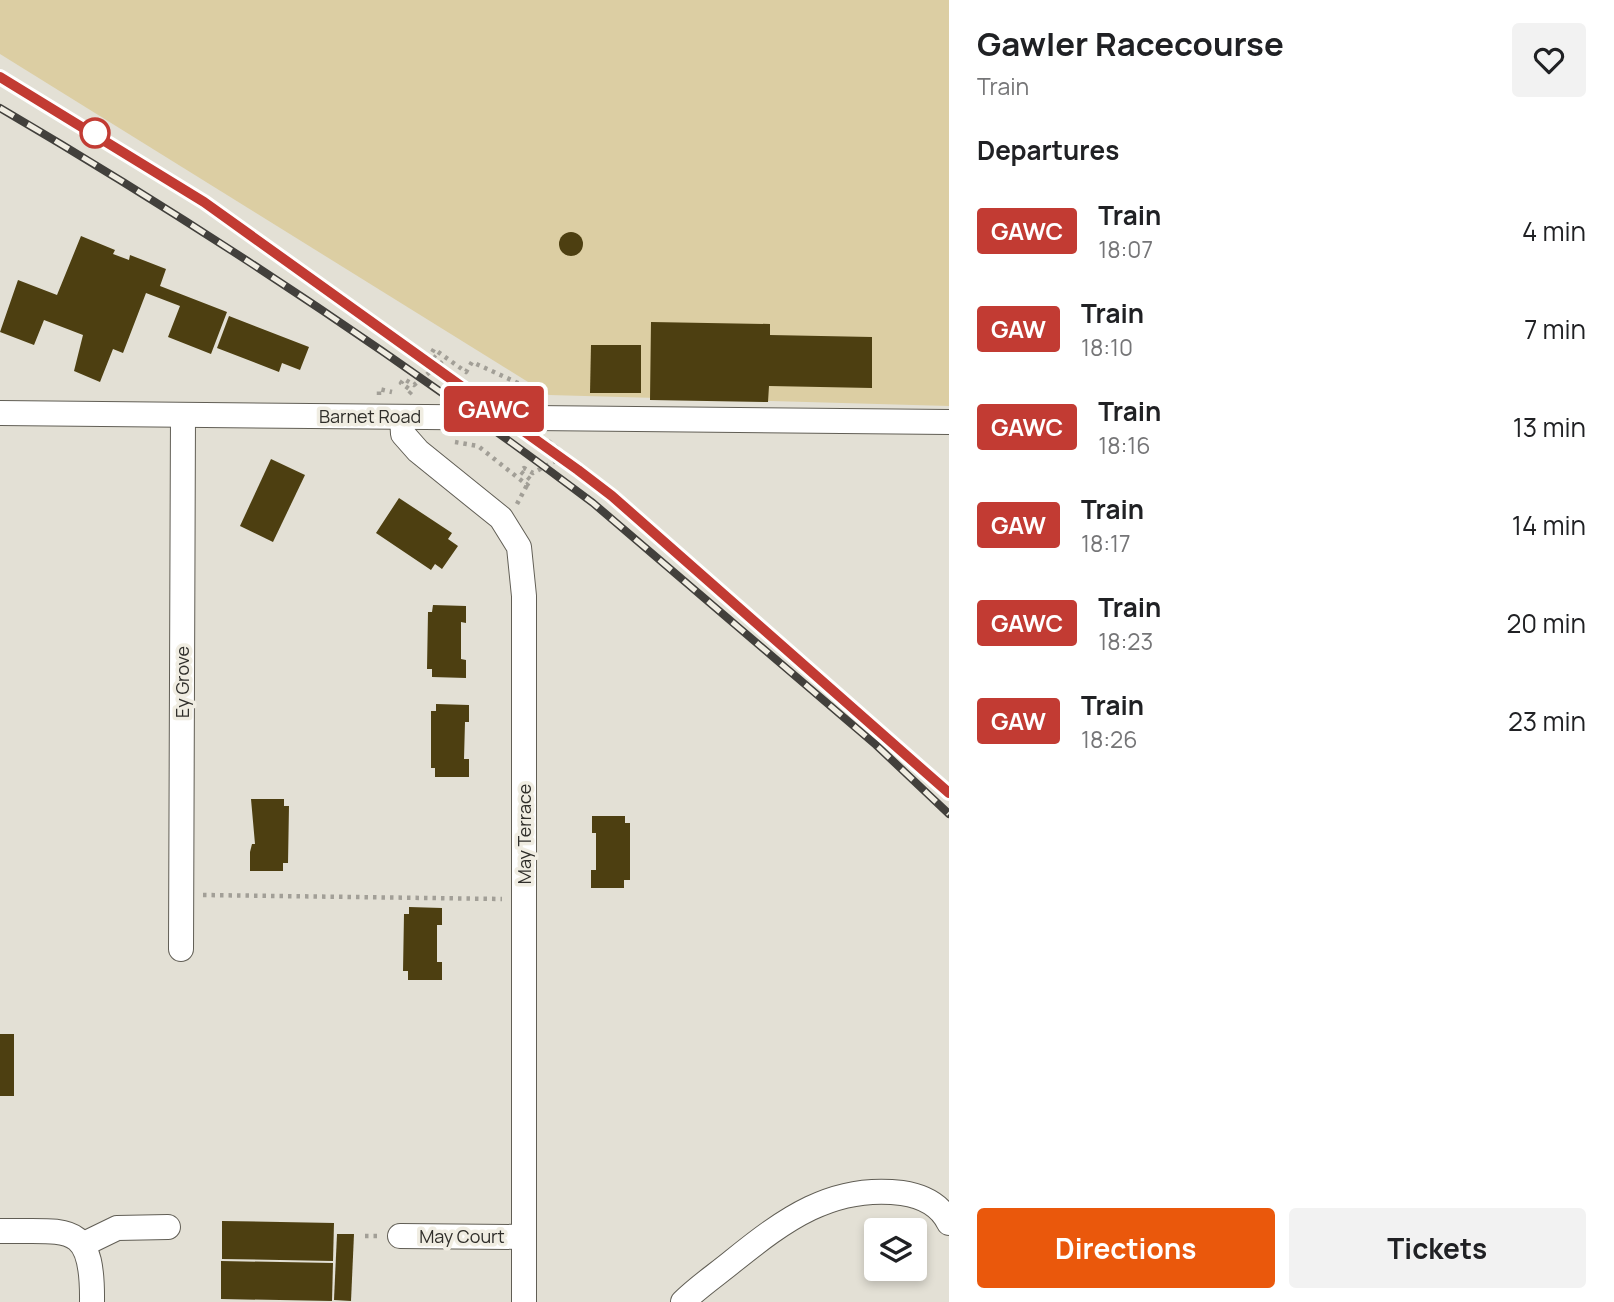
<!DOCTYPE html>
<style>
body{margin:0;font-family:Manrope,sans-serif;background:#f2f2f2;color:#202124;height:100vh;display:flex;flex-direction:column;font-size:26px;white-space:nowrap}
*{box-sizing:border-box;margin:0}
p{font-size:23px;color:#757577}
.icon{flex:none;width:38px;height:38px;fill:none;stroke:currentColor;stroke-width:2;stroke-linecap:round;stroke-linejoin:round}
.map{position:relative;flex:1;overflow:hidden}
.side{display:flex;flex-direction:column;background:#fff;width:665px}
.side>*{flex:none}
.badge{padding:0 14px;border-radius:5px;font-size:24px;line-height:46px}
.tools{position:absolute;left:864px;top:1218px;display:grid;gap:14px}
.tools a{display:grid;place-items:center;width:63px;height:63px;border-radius:7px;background:#fff;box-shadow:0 4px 10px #0003;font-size:35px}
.map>.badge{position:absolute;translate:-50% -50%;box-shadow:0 0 0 4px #fff}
h2{padding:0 28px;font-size:26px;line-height:63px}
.round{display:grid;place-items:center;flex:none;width:74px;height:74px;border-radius:7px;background:#f2f2f2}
.summary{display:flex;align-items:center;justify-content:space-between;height:119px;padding:0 28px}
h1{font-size:33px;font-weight:700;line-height:52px}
.cta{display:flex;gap:14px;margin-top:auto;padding:14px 28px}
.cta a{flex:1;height:80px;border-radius:7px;background:#ea580c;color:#fff;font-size:28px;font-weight:700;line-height:80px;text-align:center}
.cta a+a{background:#f2f2f2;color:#202124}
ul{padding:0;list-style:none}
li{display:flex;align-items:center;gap:21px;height:98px;padding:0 28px}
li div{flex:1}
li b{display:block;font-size:26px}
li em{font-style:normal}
li .badge{min-width:77px;font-weight:700;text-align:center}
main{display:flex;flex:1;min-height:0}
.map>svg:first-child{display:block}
.green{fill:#dccea3}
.building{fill:#4d3f11}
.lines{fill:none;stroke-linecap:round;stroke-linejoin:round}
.minor-casing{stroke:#615e55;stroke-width:26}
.path{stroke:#a29f97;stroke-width:4.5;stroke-dasharray:3.5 5;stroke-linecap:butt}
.minor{stroke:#fff;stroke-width:24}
.rail-casing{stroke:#42403c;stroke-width:8}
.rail{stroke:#f0ede2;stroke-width:5;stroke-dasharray:16;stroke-linecap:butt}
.line-casing{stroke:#fff;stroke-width:16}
.line{stroke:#c23b33;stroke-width:10}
.stop-dot{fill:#fff;stroke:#c23b33;stroke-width:3.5}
.labels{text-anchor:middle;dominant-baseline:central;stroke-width:7;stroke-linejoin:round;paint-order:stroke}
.street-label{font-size:18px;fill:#2f2e2a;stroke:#f0ede2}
</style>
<main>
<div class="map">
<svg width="949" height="1302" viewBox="0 0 949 1302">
<rect width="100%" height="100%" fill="#e3e0d5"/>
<!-- green -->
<polygon class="green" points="0,0 949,0 949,406 549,395 0,54"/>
<!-- building -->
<g class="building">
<circle cx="571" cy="244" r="12"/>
<polygon points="81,236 115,250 113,254 129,260 130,255 166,269 160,286 227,312 211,354 168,337 180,306 146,293 123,353 113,349 100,382 74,371 83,335 44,320 34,345 0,332 18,280 57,295"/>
<polygon points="229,316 309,347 300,370 282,363 279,372 217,348"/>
<polygon points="651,322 770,324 770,335 872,337 872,388 769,386 768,402 650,400"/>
<polygon points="591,345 641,345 641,393 590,393"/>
<polygon points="271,459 305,475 273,542 240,526"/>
<polygon points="399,498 452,533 448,539 458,546 442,569 435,564 431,570 376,533"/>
<polygon points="433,605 466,606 466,623 461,622 461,659 466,660 466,678 432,677 432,669 427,669 428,612 432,612"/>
<polygon points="436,704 469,705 469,722 465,722 464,759 469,759 469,777 435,777 435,768 431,768 431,711 436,711"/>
<polygon points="251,799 284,799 284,806 289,806 288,863 283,863 283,871 250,871 250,852 252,844 255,844"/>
<polygon points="592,816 625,816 625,823 630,823 630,880 624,880 624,888 591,888 591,870 596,870 596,833 592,833"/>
<polygon points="409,907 442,908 442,925 437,925 437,962 442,962 442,980 408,980 408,971 403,971 404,914 409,914"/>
<rect x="0" y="1034" width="14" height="62"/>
<polygon points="222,1221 334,1223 333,1261 222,1259"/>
<polygon points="337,1234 354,1234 351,1301 334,1300"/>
<polygon points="221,1261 333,1263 332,1301 221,1299"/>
</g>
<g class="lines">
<!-- minor casing -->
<g class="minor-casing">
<g id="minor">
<polyline points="0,413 949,422"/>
<polyline points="402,417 403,434 418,451 501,518 519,547 524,596 524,1302"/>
<polyline points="181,949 183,415"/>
<path d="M0,1231C69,1232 93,1220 92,1302"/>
<polyline points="400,1236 524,1237"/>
<polyline points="84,1244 117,1228 168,1227"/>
<path d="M683,1302C698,1287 716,1275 733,1261C784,1220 832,1184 902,1193C922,1196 940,1204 949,1223"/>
</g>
</g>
<!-- path -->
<g class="path">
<polyline points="409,394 412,391 401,383 404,379 414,385 441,363 431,354 434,349 466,372 472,362 531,389 527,397"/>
<polyline points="379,395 379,389 392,392"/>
<polyline points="455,442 478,446 527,485 531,480 520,471 524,468 533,473 566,455 547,440"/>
<polyline points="517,504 527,485"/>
<polyline points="203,895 502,899"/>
<polyline points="365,1236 378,1236"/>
</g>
<!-- minor -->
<use href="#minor" class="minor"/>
<!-- rail casing -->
<g class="rail-casing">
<g id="rail">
<polyline points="0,77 203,202 561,458 612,496 949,793"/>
<path d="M0,108C205,228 403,360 593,503L876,745L949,814"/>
</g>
</g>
<!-- rail -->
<use href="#rail" class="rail"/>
</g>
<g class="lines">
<!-- line casing -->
<g class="line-casing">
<polyline id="line" points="0,77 204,202 578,470 612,496 949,793"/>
</g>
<!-- line -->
<use href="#line" class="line"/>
</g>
<!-- markers -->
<circle class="stop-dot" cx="95" cy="133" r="14"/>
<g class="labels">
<!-- street labels -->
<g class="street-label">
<text x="370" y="416">Barnet Road</text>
<text transform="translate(182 682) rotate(-90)">Ey Grove</text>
<text transform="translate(524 834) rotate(-90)">May Terrace</text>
<text x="462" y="1236">May Court</text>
</g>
</g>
</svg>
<div class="tools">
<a><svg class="icon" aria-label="layers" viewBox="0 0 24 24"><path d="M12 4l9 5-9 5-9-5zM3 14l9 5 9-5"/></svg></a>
</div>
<b class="badge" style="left:494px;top:409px;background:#c23b33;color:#fff">GAWC</b>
</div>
<section class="side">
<div class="summary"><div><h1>Gawler Racecourse</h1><p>Train</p></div><a class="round"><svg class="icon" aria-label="heart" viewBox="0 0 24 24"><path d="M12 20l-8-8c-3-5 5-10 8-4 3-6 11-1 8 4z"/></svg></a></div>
<h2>Departures</h2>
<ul>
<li><span class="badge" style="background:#c23b33;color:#fff">GAWC</span><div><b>Train</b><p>18:07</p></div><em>4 min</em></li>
<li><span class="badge" style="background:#c23b33;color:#fff">GAW</span><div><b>Train</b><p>18:10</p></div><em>7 min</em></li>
<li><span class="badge" style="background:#c23b33;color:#fff">GAWC</span><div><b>Train</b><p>18:16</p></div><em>13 min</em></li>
<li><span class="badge" style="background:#c23b33;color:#fff">GAW</span><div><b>Train</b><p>18:17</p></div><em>14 min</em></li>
<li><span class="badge" style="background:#c23b33;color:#fff">GAWC</span><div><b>Train</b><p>18:23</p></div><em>20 min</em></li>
<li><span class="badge" style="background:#c23b33;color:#fff">GAW</span><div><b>Train</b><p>18:26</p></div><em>23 min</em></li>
</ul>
<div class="cta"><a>Directions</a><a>Tickets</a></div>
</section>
</main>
